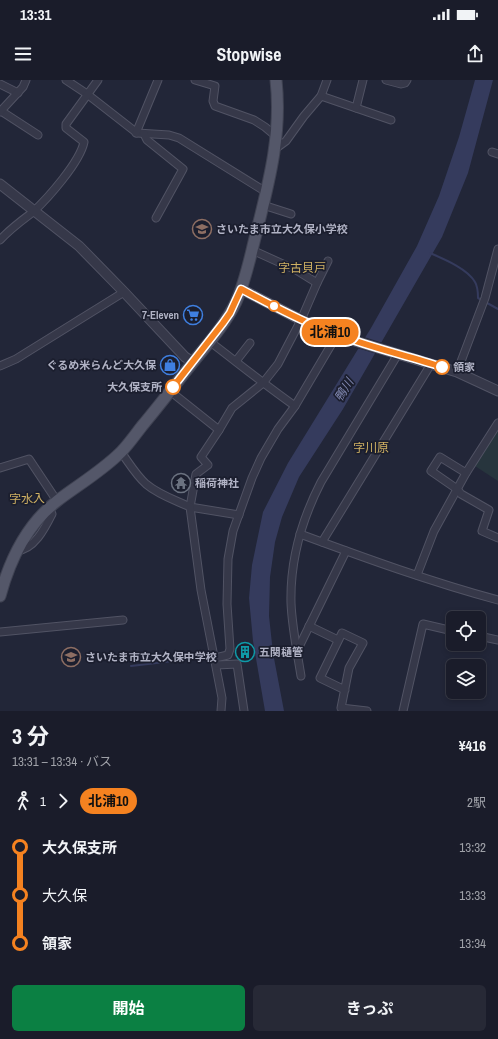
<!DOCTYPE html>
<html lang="ja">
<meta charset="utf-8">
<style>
body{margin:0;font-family:"Archivo Narrow","Noto Sans JP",sans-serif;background:#272936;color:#f1f3f6;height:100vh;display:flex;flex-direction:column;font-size:15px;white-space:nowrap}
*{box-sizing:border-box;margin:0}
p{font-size:13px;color:#9fa1a8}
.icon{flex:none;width:22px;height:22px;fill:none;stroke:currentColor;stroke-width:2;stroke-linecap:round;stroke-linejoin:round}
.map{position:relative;height:631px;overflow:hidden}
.drawer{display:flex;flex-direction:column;background:#1a1c2a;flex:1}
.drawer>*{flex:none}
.badge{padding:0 8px;border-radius:13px;font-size:14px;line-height:26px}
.tools{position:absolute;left:446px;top:531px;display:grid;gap:8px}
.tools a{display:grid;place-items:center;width:40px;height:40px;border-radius:6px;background:#1a1c2a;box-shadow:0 2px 6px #0003,0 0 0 1px #383a47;font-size:20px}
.map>.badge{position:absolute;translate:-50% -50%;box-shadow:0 0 0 2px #fff}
.legs{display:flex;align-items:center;gap:6px;height:44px;padding:0 12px;font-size:13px}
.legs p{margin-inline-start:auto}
.overview{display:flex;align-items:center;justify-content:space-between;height:68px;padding:0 12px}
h1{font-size:22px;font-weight:700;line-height:30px}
.action{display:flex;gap:8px;margin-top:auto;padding:8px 12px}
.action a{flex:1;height:46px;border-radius:6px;background:#0b8043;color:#fff;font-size:16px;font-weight:700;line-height:46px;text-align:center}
.action a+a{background:#272936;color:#f1f3f6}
ul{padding:0 12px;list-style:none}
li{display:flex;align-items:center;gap:14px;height:48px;font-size:15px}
li i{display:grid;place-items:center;width:6px;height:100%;margin:0 5px;background:currentColor}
li i::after{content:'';width:10px;height:10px;margin:-5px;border:3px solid;border-radius:50%;background:#1a1c2a}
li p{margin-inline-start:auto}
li:first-child i{background:linear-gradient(#0000 50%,currentColor 0)}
li:last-child i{background:linear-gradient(currentColor 50%,#0000 0)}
.status{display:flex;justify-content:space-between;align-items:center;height:28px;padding:0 20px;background:#1a1c2a;direction:ltr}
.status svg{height:11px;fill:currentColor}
header{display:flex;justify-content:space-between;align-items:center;height:52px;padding:0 12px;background:#1a1c2a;font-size:18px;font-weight:700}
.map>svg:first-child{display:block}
.green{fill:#27353d}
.water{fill:#353b5d}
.pier{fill:#222638}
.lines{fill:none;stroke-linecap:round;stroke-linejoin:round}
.stream{stroke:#353b5d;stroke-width:2}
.minor-casing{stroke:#515364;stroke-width:9}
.tertiary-casing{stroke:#515364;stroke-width:11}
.primary-casing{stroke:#3f4252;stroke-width:13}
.minor{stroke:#363849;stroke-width:7}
.tertiary{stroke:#363849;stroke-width:9}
.primary{stroke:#545769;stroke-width:11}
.line-1-casing{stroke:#fff;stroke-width:9}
.line-1{stroke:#f58220;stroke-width:6}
.stop-1-dot{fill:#fff;stroke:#f58220;stroke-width:2}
.labels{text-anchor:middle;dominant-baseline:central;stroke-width:3.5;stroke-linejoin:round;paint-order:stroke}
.poi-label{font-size:11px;font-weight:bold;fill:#b1b3c5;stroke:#1b1e2e;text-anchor:start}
.stop-label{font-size:11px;font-weight:bold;fill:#b1b3c5;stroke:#1b1e2e;text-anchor:start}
.neighbourhood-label{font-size:12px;fill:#ceb063;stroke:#1b1e2e}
.water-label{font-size:12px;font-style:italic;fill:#8188b1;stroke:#1b1e2e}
</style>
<div class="status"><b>13:31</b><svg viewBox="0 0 49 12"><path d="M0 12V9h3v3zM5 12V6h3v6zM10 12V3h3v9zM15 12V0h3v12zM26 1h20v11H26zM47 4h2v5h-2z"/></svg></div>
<header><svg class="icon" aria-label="menu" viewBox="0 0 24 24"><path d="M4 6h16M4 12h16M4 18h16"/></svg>Stopwise<svg class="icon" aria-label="share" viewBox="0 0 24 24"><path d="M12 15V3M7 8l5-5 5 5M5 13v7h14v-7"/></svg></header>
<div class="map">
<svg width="498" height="631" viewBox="0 0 498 631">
<rect width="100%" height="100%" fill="#222638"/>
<!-- green -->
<polygon class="green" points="498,349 498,401 475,386"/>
<!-- water -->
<polygon class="water" points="475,0 493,0 468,93 442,157 343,329 299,397 282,437 275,462 270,497 269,536 273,573 284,631 265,631 253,561 249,518 252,485 263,432 288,383 371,248 417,166 439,116 459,57"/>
<!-- pier -->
<polygon class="pier" points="364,257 383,263 377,274 357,268"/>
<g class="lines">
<!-- stream -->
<g class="stream">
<path d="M430,173C444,179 468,189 475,202C478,207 478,212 478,218L498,229"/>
<polyline points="246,572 255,570"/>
<polyline points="131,586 199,578"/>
</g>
<!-- minor casing -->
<g class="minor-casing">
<g id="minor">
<polyline points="66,0 87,14 137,53 169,55 179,58 266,112"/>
<polyline points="195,0 215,6 213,21 215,26 254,40 265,47 277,57"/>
<polyline points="386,0 401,4 405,3 407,0"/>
<polyline points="0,4 18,13"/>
<polyline points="321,16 391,40"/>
<polyline points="356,28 363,0"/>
<polyline points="1,31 38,55"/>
<polyline points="0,32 23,7 26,0"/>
<polyline points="136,53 158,0"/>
<polyline points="144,54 147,60 183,89 156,138"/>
<polyline points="275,69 286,61 304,36 321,16 327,0"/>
<polyline points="492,72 498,74"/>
<polyline points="263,125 291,134"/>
<path d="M0,160C10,149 21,141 33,132C48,118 80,82 84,62L66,48V44L98,0"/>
<polyline points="252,170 296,190 317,203"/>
<path d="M209,261C238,283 265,305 295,326"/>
<polyline points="236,281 250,263"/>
<polyline points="0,286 16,279 124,212"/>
<polyline points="457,292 485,218 498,169"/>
<polyline points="170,311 219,350 232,328 263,303 278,284 301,240 317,203 328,181"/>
<polyline points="219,350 201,377 208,385 196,394 190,427 239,435"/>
<path d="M121,372C129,383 136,395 146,404C159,415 175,420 190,427L201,510L222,618L221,631"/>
<polyline points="0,388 29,379 57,421"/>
<polyline points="466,393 440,377 431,391 457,409 461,414 489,430 482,451 498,458"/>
<path d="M300,454C365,478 431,502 498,520"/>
<polyline points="322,462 431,284"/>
<path d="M16,471C34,470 45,448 52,434L49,428"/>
<polyline points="417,495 434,451 466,393 498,343"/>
<polyline points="309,546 338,560"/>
<polyline points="0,552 123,540"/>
<polyline points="479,556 498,560"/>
<polyline points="297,571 346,471"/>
<polyline points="215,578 228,575 230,569 227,524 228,479 233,451 252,398 261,378 278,349 295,326 337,255"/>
<polyline points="217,585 237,584 244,631"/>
<path d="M301,596C297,571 292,547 291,523C290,481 302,439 321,402L398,274"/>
<polyline points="345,610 320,598 342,553 363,563 349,588 341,628 367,631"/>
<polyline points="403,631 423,544 453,551"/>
</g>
</g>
<!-- tertiary casing -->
<g class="tertiary-casing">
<g id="tertiary">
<polyline points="0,104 79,166 124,212 185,277 193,282"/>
<polyline points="241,209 301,240 320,248 345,258 457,292 498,311"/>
</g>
</g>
<!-- primary casing -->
<g class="primary-casing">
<path id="primary" d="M0,516C10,479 26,445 57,421C78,405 102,391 121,372C128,365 135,355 142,346C157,328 171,310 186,291C203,269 224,247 236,222C246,200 250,177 256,154C269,102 282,54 276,0"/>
</g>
<!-- minor -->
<use href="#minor" class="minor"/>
<!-- tertiary -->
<use href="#tertiary" class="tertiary"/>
<!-- primary -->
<use href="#primary" class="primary"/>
</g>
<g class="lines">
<!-- line-1 casing -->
<g class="line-1-casing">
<path id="line-1" d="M173,307L223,243L230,233L241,209C267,223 293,237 320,248C360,265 402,274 442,287"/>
</g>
<!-- line-1 -->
<use href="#line-1" class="line-1"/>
</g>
<!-- icons -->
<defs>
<g id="school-ring" transform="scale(1)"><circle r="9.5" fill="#1b1e2e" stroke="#8d6e63" stroke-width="1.5"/><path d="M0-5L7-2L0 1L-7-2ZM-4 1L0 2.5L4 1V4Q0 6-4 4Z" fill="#8d6e63"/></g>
<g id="supermarket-ring" transform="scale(1)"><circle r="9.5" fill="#1b1e2e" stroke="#3f7fe0" stroke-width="1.5"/><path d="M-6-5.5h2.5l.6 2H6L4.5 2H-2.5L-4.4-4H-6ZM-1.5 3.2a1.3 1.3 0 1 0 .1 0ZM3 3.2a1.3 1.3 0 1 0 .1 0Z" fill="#3f7fe0"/></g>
<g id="shop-ring" transform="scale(1)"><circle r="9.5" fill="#1b1e2e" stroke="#3f7fe0" stroke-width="1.5"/><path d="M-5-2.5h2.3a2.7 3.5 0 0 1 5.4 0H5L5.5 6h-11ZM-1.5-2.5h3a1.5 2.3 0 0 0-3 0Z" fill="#3f7fe0"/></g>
<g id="temple-ring" transform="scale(1)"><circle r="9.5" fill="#1b1e2e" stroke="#6b7280" stroke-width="1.5"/><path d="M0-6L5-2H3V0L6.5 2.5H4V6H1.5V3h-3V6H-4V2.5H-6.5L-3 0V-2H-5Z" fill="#6b7280"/></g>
<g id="building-ring" transform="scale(1)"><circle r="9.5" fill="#1b1e2e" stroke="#0f9aa8" stroke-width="1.5"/><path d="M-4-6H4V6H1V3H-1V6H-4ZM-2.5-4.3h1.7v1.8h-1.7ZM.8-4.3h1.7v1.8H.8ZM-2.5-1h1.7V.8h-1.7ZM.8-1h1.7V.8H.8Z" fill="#0f9aa8"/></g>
</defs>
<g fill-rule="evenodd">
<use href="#school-ring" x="202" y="149"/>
<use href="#supermarket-ring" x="193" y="235"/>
<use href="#shop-ring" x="170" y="285"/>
<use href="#temple-ring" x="181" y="403"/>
<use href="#building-ring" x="245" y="572"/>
<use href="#school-ring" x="71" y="577"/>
</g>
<!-- markers -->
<g class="stop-1-dot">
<circle cx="274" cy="226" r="5"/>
<circle cx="442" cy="287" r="7"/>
<circle cx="173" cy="307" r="7"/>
</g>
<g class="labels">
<!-- poi labels -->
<g class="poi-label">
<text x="216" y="149">さいたま市立大久保小学校</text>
<text x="179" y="235" text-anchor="end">7-Eleven</text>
<text x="156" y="285" text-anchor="end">ぐるめ米らんど大久保</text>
<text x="195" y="403">稲荷神社</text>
<text x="259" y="572">五関樋管</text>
<text x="85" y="577">さいたま市立大久保中学校</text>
</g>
<!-- stop labels -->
<g class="stop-label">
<text x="453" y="287">領家</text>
<text x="162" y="307" text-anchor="end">大久保支所</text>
</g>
<!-- neighbourhood labels -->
<g class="neighbourhood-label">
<text x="302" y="188">字古貝戸</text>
<text x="371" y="368">字川原</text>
<text x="27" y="419">字水入</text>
</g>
<!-- water labels -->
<g class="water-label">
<text transform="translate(344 310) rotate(-58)">鴨川</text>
</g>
</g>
</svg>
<div class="tools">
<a><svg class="icon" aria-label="locate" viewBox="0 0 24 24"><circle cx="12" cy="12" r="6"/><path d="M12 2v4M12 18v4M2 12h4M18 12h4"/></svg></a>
<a><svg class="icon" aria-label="layers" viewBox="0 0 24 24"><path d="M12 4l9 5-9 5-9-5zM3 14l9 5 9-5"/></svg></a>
</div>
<b class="badge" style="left:330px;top:252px;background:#f58220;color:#111">北浦10</b>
</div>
<section class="drawer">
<div class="overview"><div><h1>3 分</h1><p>13:31 – 13:34 · バス</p></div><b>¥416</b></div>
<div class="legs"><svg class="icon" aria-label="walk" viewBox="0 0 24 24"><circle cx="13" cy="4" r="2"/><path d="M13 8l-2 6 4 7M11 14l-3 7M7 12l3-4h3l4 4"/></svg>1<svg class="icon" aria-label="forward" viewBox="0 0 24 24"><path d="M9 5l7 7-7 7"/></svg><b class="badge" style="background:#f58220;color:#111">北浦10</b><p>2駅</p></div>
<ul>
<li><i style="color:#f58220"></i><b>大久保支所</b><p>13:32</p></li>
<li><i style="color:#f58220"></i><span>大久保</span><p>13:33</p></li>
<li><i style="color:#f58220"></i><b>領家</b><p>13:34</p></li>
</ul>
<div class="action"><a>開始</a><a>きっぷ</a></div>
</section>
